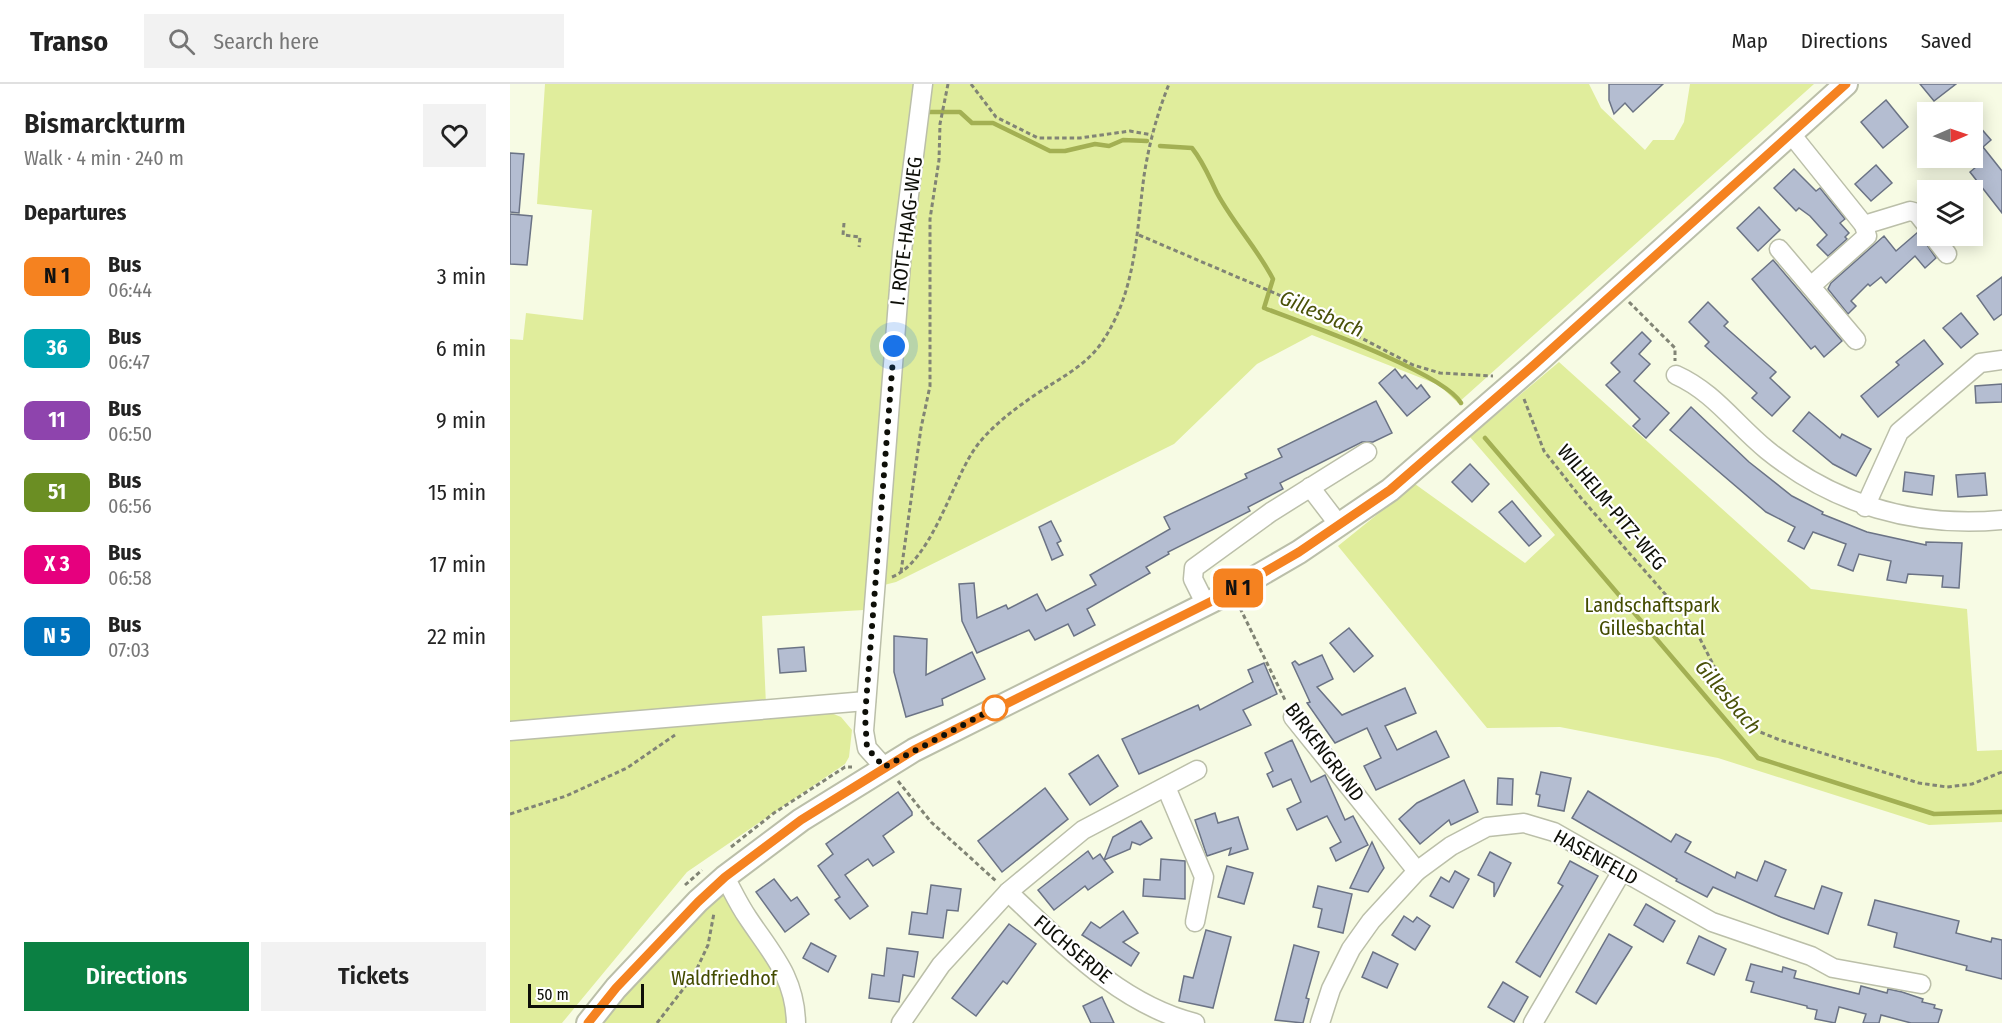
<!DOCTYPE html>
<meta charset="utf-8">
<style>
body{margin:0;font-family:"Fira Sans Condensed",sans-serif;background:#f2f2f2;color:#222;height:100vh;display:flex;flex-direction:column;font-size:22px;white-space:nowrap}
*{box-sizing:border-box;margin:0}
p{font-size:20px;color:#767676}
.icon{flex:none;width:33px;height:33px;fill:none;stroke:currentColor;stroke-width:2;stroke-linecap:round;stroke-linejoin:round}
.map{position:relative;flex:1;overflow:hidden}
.drawer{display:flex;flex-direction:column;background:#fff;width:510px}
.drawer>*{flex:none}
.badge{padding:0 12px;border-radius:9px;font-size:21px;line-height:39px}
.needle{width:39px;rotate:88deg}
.tools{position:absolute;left:1407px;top:18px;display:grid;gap:12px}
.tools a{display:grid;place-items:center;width:66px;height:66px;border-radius:0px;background:#fff;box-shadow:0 3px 15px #0003;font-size:30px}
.scale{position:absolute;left:18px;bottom:15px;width:116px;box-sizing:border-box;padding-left:6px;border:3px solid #0e0f08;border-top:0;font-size:16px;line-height:21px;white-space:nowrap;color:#0e0f08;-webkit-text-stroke:4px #fff;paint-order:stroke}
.you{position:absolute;width:30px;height:30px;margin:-15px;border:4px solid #fff;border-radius:50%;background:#1a73e8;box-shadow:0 0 0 9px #1a73e833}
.map>.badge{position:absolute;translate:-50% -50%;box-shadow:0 0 0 3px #fff}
h2{padding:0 24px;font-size:22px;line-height:54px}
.round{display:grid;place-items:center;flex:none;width:63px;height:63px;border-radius:0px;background:#f2f2f2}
.overview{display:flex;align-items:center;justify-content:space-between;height:102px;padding:0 24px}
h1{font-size:28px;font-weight:600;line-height:45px}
.action{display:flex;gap:12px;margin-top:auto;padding:12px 24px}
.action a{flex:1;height:69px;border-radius:0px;background:#0b8043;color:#fff;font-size:24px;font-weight:600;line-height:69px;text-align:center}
.action a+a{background:#f2f2f2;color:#222}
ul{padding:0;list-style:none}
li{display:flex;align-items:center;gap:18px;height:72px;padding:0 24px}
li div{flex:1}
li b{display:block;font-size:22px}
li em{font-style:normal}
li .badge{min-width:66px;font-weight:700;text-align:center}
header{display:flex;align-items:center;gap:36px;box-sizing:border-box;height:84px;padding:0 30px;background:#fff;border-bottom:2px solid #e0e0e0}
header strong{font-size:28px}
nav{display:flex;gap:33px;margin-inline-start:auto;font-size:21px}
.search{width:420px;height:54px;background:#f2f2f2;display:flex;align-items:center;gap:15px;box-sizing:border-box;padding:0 21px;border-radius:0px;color:#767676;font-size:22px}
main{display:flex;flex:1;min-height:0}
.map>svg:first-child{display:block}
.green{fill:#e0ed9c}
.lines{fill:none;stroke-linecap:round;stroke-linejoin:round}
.stream{stroke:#a3b053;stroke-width:4.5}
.building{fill:#b4bdd1;stroke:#6b7385;stroke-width:1.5}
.minor-casing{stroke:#bbbfa9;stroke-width:21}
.major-casing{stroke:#bbbfa9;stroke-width:26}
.path{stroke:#818475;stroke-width:3;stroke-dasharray:4.5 3;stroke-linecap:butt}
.minor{stroke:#fff;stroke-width:18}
.major{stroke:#fff;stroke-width:22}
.line-casing{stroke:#fff;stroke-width:14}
.line{stroke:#f58220;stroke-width:9}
.walk{stroke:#0e0f08;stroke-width:6;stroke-dasharray:0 10.8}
.stop-dot{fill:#fff;stroke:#f58220;stroke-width:3}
.labels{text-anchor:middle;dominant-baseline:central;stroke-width:4.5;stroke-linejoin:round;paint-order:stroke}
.street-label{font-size:20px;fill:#0e0f08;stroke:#fff}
.park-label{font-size:20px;fill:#434b00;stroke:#fff}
.water-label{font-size:21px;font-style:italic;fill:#495108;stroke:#fff}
</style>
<header>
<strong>Transo</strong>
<div class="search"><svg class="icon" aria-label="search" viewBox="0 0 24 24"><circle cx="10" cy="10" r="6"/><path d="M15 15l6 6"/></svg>Search here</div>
<nav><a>Map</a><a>Directions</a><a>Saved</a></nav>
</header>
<main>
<section class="drawer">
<div class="overview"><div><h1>Bismarckturm</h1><p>Walk · 4 min · 240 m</p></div><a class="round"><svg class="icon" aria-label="heart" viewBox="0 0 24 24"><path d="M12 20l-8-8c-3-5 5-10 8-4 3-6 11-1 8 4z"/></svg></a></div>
<h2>Departures</h2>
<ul>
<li><span class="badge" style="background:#f58220;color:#111">N 1</span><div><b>Bus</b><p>06:44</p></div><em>3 min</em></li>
<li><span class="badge" style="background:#00a3b4;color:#fff">36</span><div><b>Bus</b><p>06:47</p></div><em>6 min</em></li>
<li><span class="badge" style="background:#8e44ad;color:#fff">11</span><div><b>Bus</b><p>06:50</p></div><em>9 min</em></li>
<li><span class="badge" style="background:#6b8e23;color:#fff">51</span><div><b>Bus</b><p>06:56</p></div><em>15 min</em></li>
<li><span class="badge" style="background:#e6007e;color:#fff">X 3</span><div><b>Bus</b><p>06:58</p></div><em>17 min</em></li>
<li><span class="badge" style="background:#0072bc;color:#fff">N 5</span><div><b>Bus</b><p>07:03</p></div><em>22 min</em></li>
</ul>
<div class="action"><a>Directions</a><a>Tickets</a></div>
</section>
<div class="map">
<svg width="1492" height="939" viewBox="0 0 1492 939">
<rect width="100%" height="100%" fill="#f7fbe4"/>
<!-- green -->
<g class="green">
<polygon points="35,0 408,0 383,201 354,526 252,532 256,621 0,643 0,255 13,256 16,229 73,236 82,126 27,120"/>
<polygon points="416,0 1079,0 1091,24 1135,66 1143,56 1164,56 1174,38 1180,0 1304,0 948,319 929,301 802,251 747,280 664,360 386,498 374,501 393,201"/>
<polygon points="1049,278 1301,505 1457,525 1467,667 1492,666 1492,738 1419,741 1208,674 1050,643 977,644 828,462 905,400 1015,479 1045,451 960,353"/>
<polygon points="316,627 331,633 342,646 339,673 335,680 177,788 52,939 0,939 0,648"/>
<path d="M215,807L237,849L270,893L280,939H92C130,893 169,846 215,807Z"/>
</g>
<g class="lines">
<!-- stream -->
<g class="stream">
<polyline points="413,28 450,28 462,39 483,39 540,67 555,67 585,60 599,62 613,56 637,57"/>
<path d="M650,62L682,64C694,79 699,93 707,109C723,139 747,164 763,195L754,224C793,239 933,288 951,319"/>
<polyline points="975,354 1248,674 1424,730 1492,728"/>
</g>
</g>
<!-- building -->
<g class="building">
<polygon points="1099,0 1153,0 1123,28 1115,19 1104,30 1099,16"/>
<polygon points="1410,0 1446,0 1424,17"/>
<polygon points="1376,16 1398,43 1373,64 1351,38"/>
<polygon points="1462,34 1481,56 1473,63 1492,87 1492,129 1460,88 1466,83 1462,79"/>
<polygon points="0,69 14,70 9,129 0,128"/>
<polygon points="1366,81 1382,99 1361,117 1345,100"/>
<polygon points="1284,85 1306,107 1310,104 1335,135 1330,139 1339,149 1335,153 1337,155 1318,172 1307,161 1317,151 1300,132 1289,124 1286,127 1264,104"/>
<polygon points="1249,123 1270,146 1248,167 1227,144"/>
<polygon points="0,130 22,132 17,181 0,180"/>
<polygon points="1408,148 1426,174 1415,184 1405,172 1376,199 1371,193 1360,202 1358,200 1341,217 1346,222 1338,230 1318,205 1321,199 1374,152 1386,167"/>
<polygon points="1263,176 1332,257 1314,273 1305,262 1301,265 1242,195"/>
<polygon points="1492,193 1492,230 1484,236 1467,212"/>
<polygon points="1198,218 1218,238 1214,242 1266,288 1260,294 1280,313 1262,332 1242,314 1247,309 1195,262 1199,258 1179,238"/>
<polygon points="1451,229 1468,250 1451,264 1433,244"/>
<polygon points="1132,248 1141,257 1129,270 1140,280 1124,297 1159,329 1136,354 1123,342 1130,335 1096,301 1110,288 1101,279"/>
<polygon points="1414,256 1433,280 1368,333 1351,312 1389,281 1386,278"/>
<polygon points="885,285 892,294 895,291 907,305 911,301 920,313 897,332 869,299"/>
<polygon points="1492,300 1492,318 1466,319 1465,302"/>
<polygon points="866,317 882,349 863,358 852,358 770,399 773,405 738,423 740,427 658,468 659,470 636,483 640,489 577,525 585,541 564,552 558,540 525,556 519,546 467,569 452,537 449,500 464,499 467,534 496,521 498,525 527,510 536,527 586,501 580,491 660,445 654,433 737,394 735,390 772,373 768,365"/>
<polygon points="1181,323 1239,378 1282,412 1313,428 1312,430 1357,448 1416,461 1416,458 1452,459 1449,504 1432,503 1433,492 1398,490 1396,499 1377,496 1381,477 1349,470 1343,487 1328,481 1336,460 1303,448 1294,465 1278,457 1285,443 1256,428 1160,346"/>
<polygon points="1299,328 1330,354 1332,350 1361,365 1346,392 1323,380 1283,347"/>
<polygon points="960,380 979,400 962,418 942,398"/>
<polygon points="1395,388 1424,392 1422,411 1393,407"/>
<polygon points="1475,389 1477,411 1448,413 1446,391"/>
<polygon points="1002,417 1031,452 1019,462 989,428"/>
<polygon points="541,437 551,457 547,459 553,471 542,476 529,443"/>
<polygon points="839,544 863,572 844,588 820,559"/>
<polygon points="384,552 417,555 416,591 462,568 475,595 432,615 433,621 396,633 384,588"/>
<polygon points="294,563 296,587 270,589 268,565"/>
<polygon points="812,571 823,595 807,603 832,631 895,604 906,629 875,642 887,666 926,647 939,673 866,706 854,682 871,674 857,644 825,659 797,619 800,618 782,579 785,577 789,581"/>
<polygon points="754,579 767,610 733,626 741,641 629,690 612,655 688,621 690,626 743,598 738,586"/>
<polygon points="782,656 801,698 815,691 835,736 843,732 858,761 826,777 820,764 831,758 817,732 787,746 777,725 791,718 781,695 763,703 757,690 763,687 755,669"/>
<polygon points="588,671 608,702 580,721 559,690"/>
<polygon points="1031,688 1061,694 1054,727 1028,722 1030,711 1026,710"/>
<polygon points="988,694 1003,695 1002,721 987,720"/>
<polygon points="954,696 968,728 941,741 939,736 910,760 889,735 907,719"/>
<polygon points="535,704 558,735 492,788 468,757"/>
<polygon points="1078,707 1161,758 1166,750 1181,758 1175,768 1225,794 1227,788 1247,797 1255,777 1276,786 1265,812 1304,825 1312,802 1332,809 1318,850 1271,833 1203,803 1197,813 1166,797 1167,795 1062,734"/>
<polygon points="388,708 402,728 402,731 373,752 384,768 363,782 358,775 335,791 358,822 340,835 325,816 330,813 308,782 323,770 316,760"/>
<polygon points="705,729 708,739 728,733 738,765 719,771 721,764 697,772 685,736"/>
<polygon points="631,737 642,754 630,761 622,758 620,765 594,776 603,788 578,806 575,802 544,826 528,806 578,767 583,775 590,770 594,776 603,753"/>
<polygon points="862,758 874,784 858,808 840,804"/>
<polygon points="980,768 1001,779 984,813 984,799 968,791"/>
<polygon points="651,775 675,777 675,815 633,812 634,795 650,796"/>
<polygon points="1060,777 1088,792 1030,893 1006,878 1053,802 1048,799"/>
<polygon points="717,782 743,789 734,820 708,813"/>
<polygon points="945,787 959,795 943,824 920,812 931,793 939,798"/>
<polygon points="264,795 281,817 287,813 299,830 275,848 246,808"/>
<polygon points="421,801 451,805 448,827 437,826 433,854 399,850 402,828 417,830"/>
<polygon points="808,802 842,810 833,849 808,843 812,825 803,823"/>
<polygon points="1365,816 1449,837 1446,849 1481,858 1482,854 1492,856 1492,895 1456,886 1457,882 1384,863 1387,849 1358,841"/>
<polygon points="1136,820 1165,837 1153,858 1124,841"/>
<polygon points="613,827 628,849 613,858 629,869 621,882 572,851 581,838 590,844"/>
<polygon points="894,832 903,838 907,833 920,842 905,866 882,851"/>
<polygon points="499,840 526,860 497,900 493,897 466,932 442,914"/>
<polygon points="696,846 721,853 703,924 669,917 674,892 683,894"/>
<polygon points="1099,850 1122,863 1086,920 1066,908"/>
<polygon points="1189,852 1216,865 1204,891 1177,879"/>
<polygon points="301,859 326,872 318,888 293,874"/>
<polygon points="784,861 809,868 796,914 799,915 793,939 765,936"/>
<polygon points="377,864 408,868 404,893 393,891 389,918 359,914 362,890 374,892"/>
<polygon points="863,868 888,880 877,904 852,893"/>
<polygon points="1241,880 1272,888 1273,883 1286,887 1284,894 1349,910 1351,902 1377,909 1378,905 1392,908 1413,915 1412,918 1425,921 1424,924 1432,926 1428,939 1401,939 1371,931 1369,939 1353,939 1356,930 1329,923 1325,939 1305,935 1307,926 1297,924 1297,922 1241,908 1244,898 1236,896"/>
<polygon points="993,898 1018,913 1004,938 978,923"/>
<polygon points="592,913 604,939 581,939 573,922"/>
</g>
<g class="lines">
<!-- minor casing -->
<g class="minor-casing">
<g id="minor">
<polyline points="1281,50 1354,141"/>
<polyline points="1423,152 1437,170"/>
<polyline points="1269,165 1346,256"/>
<polyline points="1301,202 1357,152 1354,141 1400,127 1407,129 1418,143"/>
<path d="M1166,291C1204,308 1225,340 1257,366C1325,421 1405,444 1492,436"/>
<polyline points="800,403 829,441"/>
<polyline points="1355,423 1389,348 1470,279 1492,276"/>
<polyline points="696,521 683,495 684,484 761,428 857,368"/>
<polyline points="783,633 907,787"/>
<polyline points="0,647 356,617"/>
<polyline points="374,683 357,664 354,647 392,167 413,0"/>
<polyline points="656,703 694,793 685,838"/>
<path d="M215,793C222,806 229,821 238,834C262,870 285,893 286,939"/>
<path d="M498,808C554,860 609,920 685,939"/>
<polyline points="391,939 431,881 498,808 573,746 687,686"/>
<polyline points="810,939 821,905 841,865 861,837 907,787 941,762 977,743 1014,739 1044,748 1202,838 1301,872 1323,884 1411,900"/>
<polyline points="1023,939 1112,787"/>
</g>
</g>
<!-- major casing -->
<g class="major-casing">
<polyline id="major" points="78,939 106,904 188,817 215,793 291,736 404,666 722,507 789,468 880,406 1024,281 1336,0"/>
</g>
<!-- path -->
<g class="path">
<polyline points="461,0 486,33 528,54 570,54 620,47 642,51"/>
<polyline points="334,139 333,151 350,153 349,163"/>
<polyline points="629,151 767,210 903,281 930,289 983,292"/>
<polyline points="1119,218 1165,264 1165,277"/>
<polyline points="1014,315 1034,367 1071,414 1184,543 1209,592 1238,637 1250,648 1270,656 1409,699 1437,703 1462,700 1492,688"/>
<polyline points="391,488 411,344 420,302 420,135 429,76 430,40 438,0"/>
<path d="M382,493C420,478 441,402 462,369C478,343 511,320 537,303C555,292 577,279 590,261C626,210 626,152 634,92C639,60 647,30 659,0"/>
<polyline points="730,524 776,618"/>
<polyline points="388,697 421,738 486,797"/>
<polyline points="0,730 56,712 117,684 165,651"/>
<polyline points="221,763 264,729 335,683 342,683"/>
<polyline points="175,801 192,786"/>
<polyline points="147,939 184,891 198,861 204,829"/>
</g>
<!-- minor -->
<use href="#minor" class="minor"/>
<!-- major -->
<use href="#major" class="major"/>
</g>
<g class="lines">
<!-- line casing -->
<g class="line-casing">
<polyline id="line" points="78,939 106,904 188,818 215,793 291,736 404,666 722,507 789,468 880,406 1024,281 1336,0"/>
</g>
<!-- line -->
<use href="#line" class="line"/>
<!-- walk -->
<polyline class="walk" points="384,262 355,632 357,664 374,683 485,624"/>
</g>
<!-- markers -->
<circle class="stop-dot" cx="485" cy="624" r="12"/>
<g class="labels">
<!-- street labels -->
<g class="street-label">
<text transform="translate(396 147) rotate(-83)">I. ROTE-HAAG-WEG</text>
<text transform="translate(1102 423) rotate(50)">WILHELM-PITZ-WEG</text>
<text transform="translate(815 668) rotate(53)">BIRKENGRUND</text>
<text transform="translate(1086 773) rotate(29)">HASENFELD</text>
<text transform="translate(563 865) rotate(40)">FUCHSERDE</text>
</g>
<!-- park labels -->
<g class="park-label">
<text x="1142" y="521">Landschaftspark<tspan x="1142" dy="23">Gillesbachtal</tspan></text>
<text x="214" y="894">Waldfriedhof</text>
</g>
<!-- water labels -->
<g class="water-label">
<text transform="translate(812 230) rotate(23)">Gillesbach</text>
<text transform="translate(1218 613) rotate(50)">Gillesbach</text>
</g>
</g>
</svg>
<div class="tools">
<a><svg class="needle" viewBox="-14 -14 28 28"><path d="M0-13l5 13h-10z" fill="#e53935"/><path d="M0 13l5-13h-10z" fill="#767676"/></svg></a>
<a><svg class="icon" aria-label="layers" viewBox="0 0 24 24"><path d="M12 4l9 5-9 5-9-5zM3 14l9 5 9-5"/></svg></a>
</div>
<div class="scale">50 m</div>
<div class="you" style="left:384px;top:262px"></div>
<b class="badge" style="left:728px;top:504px;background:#f58220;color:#111">N 1</b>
</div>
</main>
